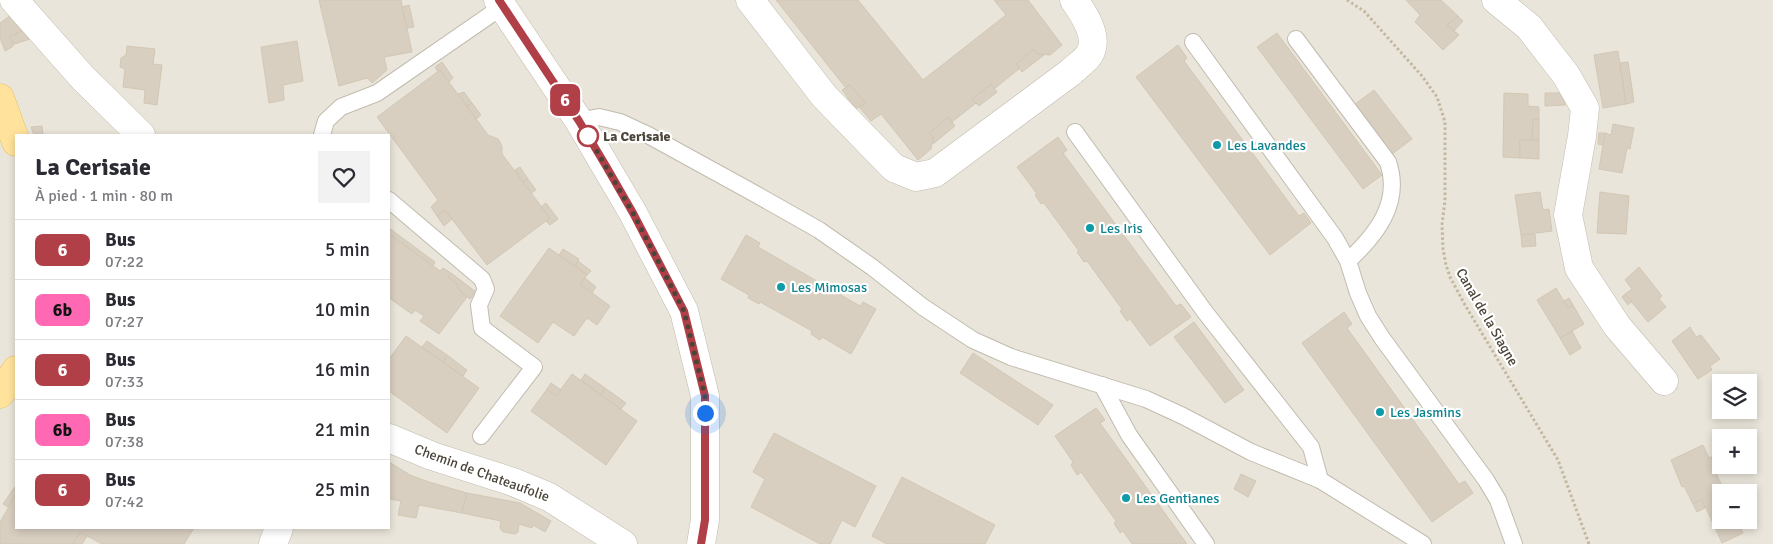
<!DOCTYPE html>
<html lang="fr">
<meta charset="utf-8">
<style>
body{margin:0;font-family:Signika,sans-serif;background:#f2f2f3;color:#2b2b33;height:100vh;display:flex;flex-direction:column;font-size:19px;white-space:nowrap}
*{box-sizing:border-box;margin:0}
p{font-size:16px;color:#7c7c81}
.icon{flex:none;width:28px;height:28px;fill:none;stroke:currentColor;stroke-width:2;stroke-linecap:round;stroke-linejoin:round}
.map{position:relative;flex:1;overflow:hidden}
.sheet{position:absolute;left:15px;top:134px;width:375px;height:395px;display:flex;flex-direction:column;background:#fff;border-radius:0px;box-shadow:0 2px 8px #0003}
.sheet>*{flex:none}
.badge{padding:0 10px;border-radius:8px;font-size:18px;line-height:32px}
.controls{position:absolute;left:1712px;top:374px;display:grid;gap:10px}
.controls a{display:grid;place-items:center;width:45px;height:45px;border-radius:0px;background:#fff;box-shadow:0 2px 8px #0003;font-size:25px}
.you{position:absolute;width:25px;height:25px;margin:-12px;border:4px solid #fff;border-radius:50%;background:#1a73e8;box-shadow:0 0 0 8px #1a73e833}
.map>.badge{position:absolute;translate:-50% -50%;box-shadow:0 0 0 2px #fff}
.round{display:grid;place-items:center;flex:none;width:52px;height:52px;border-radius:0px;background:#f2f2f3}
.headline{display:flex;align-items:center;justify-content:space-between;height:85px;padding:0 20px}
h1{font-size:24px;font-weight:700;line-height:38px}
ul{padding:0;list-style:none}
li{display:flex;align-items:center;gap:15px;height:60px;padding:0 20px;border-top:1px solid #e1e1e2}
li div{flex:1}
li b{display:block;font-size:19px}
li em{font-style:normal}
li .badge{min-width:55px;font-weight:700;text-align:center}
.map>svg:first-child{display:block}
.residential{fill:#eae5da;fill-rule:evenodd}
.building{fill:#d8cfc1;stroke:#d3c7b4}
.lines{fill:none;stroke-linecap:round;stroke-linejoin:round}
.service-casing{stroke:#c2bbae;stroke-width:18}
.minor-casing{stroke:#c2bbae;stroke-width:29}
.tertiary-casing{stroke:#c2bbae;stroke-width:29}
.primary-casing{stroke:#e6c16a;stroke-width:29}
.path{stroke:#c4b79f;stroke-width:3;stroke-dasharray:2.5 2.5;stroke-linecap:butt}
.service{stroke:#fff;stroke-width:16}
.minor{stroke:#fff;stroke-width:28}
.tertiary{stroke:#fff;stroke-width:28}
.primary{stroke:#ffe39c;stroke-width:28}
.line-casing{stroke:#fff;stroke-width:11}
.line{stroke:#b13f47;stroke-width:8}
.walk{stroke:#4b4439;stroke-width:5;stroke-dasharray:0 9}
.stop-dot{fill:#fff;stroke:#b13f47;stroke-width:2.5}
.culture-dot{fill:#0f9aa8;stroke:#fff;stroke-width:2}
.labels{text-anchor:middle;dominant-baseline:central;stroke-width:4.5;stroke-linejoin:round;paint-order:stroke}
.stop-label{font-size:14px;font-weight:bold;fill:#4b4439;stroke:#fff;text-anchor:start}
.culture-label{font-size:14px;fill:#0d838f;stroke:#fff;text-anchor:start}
.street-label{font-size:14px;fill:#4b4439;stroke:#fff}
</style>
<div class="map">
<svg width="1773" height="544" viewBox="0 0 1773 544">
<rect width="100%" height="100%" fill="#f6f3ec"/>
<!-- residential -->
<path class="residential" d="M0,0H1773V544H0ZM16,135H389V528H16ZM1721,382H1749V410H1721ZM1721,438H1749V465H1721ZM1721,492H1749V520H1721Z"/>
<!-- building -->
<g class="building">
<polygon points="319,0 401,0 412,52 384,57 387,70 372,83 367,78 339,86"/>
<polygon points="776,0 858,0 923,80 1006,15 994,0 1028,0 1062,45 1050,55 1037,54 1034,49 1016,64 1019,69 994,89 991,84 972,99 976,103 952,122 948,117 929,133 933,137 931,149 918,160 881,114 871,121 859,107 865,103 850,85 845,87"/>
<polygon points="1406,0 1441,0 1458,16 1447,25 1459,35 1443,50 1415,22 1420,15"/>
<polygon points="409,5 414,27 407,28 402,7"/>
<polygon points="11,15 23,30 9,37 14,44 12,47 5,51 0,38 0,23"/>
<polygon points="1458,16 1463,21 1454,31 1447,25"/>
<polygon points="23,30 30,39 14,44 9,37"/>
<polygon points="1277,33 1382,175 1363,189 1257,47"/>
<polygon points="297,41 303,81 283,85 284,100 269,103 261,47"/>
<polygon points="1178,45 1187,58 1184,61 1299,216 1304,213 1311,223 1270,255 1136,77"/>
<polygon points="127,46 155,49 153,64 162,65 157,105 144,103 145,90 123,87 125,69 120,67 121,58 126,55"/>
<polygon points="1034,49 1037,54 1044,55 1022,72 1016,64"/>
<polygon points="1618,51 1626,104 1603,108 1594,55"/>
<polygon points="442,62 453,78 449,82 440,70 438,72 435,67"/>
<polygon points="1628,62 1634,102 1626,104 1620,63"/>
<polygon points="440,70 488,135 498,139 502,146 502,154 550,218 487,265 445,210 437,216 431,207 438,200 377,117"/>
<polygon points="991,84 997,92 979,106 972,99"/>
<polygon points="850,85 865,103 856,109 842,90"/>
<polygon points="1374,90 1412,139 1392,154 1354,105"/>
<polygon points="464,92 472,103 467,106 458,94"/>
<polygon points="1504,93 1528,94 1528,106 1539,107 1539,120 1533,119 1532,140 1520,140 1520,158 1503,157"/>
<polygon points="1545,93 1565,93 1565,105 1545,106"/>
<polygon points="472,103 481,115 476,119 467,106"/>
<polygon points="948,117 955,126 933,144 933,137 929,133"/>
<polygon points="1533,119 1539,120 1539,140 1532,140"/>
<polygon points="1613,124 1634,128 1630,149 1627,148 1622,173 1599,169 1605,133 1611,135"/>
<polygon points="42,126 43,135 34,135 31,127"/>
<polygon points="1599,133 1605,133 1603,145 1598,144"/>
<polygon points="1058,137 1067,150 1063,153 1176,306 1181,304 1191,317 1150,346 1130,319 1127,321 1120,311 1122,309 1087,261 1084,262 1077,252 1079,251 1044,203 1041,204 1035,195 1037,194 1017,167"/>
<polygon points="1520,140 1539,140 1539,159 1520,158"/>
<polygon points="520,167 528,179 523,182 515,170"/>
<polygon points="528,179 536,190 531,193 523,182"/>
<polygon points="1540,192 1543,210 1549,209 1552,231 1521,235 1515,195"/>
<polygon points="1600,192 1629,196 1626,234 1597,233"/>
<polygon points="546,203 558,219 550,225 546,221 550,218 541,207"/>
<polygon points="445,210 452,219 444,226 437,216"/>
<polygon points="389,228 435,262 433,266 389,234"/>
<polygon points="389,234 440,271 443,268 451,273 448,277 456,283 459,290 467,297 439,334 420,321 424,316 415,310 412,314 389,298"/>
<polygon points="1535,234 1536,246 1522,247 1521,235"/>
<polygon points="746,235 760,243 758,247 860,306 863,302 876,309 851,354 822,337 820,340 811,334 812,331 760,302 759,304 748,298 749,295 721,279"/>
<polygon points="549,248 587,275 580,284 610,306 597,325 587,318 574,336 553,322 538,343 500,316"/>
<polygon points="563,249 579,259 575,266 559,255"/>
<polygon points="578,261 591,271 587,275 575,266"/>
<polygon points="1639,267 1662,296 1659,299 1666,307 1648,322 1625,294 1632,289 1625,280"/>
<polygon points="451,273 476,292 470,299 459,290 456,283 448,277"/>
<polygon points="585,278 596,287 592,293 580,284"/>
<polygon points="1556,288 1568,308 1573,305 1584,324 1560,338 1537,300"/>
<polygon points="1625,294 1632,301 1628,305 1622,297"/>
<polygon points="1569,298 1573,305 1568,308 1564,301"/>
<polygon points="1344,312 1352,324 1347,328 1459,484 1465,481 1473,493 1432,522 1302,343"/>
<polygon points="1194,322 1244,390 1225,403 1174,337"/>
<polygon points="1690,327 1696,337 1701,335 1720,359 1710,366 1712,370 1698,379 1672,341"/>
<polygon points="1572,331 1581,348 1570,355 1560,338"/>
<polygon points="406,336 479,388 447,433 389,391 389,359"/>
<polygon points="427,341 447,355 443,362 422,347"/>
<polygon points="973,353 1053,405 1038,425 960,373"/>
<polygon points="447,355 467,370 463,376 443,362"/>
<polygon points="572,374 637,421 606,465 531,411 547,389 556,396"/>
<polygon points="585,374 605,388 601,395 581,380"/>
<polygon points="551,383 561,390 556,396 547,389"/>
<polygon points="605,388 626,403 621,409 601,395"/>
<polygon points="1096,408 1105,420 1100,423 1187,544 1132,544 1123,531 1120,533 1114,523 1116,521 1081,472 1077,475 1071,465 1073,462 1055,436"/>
<polygon points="774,433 876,486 855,527 842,520 830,544 820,544 751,507 765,479 753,472"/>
<polygon points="1703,445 1709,458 1713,456 1720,472 1716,473 1725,492 1721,492 1721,520 1737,520 1743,533 1722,543 1702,499 1693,504 1684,486 1682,487 1671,460"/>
<polygon points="389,462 410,475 429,482 467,493 462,513 419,505 416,518 398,515 401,501 389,499"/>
<polygon points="1241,474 1256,481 1248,497 1234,489"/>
<polygon points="902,477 995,525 985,544 887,544 872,536"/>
<polygon points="16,485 16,497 15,496 8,507 3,504"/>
<polygon points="467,493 520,503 551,521 545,532 533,525 532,528 519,524 518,532 515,534 503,532 500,528 501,521 462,513"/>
<polygon points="15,496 16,497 16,528 194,528 184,544 102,544 80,532 73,544 0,544 0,522"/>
<polygon points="1702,499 1705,508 1697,512 1693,504"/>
<polygon points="80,532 87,536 82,544 73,544"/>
</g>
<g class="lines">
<!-- service casing -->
<g class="service-casing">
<g id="service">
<path d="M1296,39L1388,162C1402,203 1376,235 1348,261"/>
<polyline points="1193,42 1335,238 1348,261 1358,293 1368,316 1382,338 1486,480 1498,500 1514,544"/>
<polyline points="579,121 599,117 620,122 648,135 750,191 819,230 872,267 923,307 973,340 1011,357 1146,399 1183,416 1251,452 1320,480 1423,544"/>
<polyline points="1075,132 1205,312 1311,447 1320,480"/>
<polyline points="322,135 326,121 341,107 377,93 503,6"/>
<polyline points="389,200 482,279 486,289 479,305 482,328 534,367 481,436"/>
<polyline points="1102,385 1129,435 1206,544"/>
</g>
</g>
<!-- minor casing -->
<g class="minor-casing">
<g id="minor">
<polyline points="14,0 83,78 141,135"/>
<path d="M750,0L824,96L894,168L916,177L935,173L1071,72C1076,67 1085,61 1089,55C1100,38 1084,14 1074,0"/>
<polyline points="1496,0 1529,27 1566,75 1585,108 1582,136 1568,215 1579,268 1617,326 1664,381"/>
<polyline points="389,438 432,456 513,482 549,497 623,544"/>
<polyline points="273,544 279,528"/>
</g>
</g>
<!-- tertiary casing -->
<g class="tertiary-casing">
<polyline id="tertiary" points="498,0 579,121 633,213 684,311 705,396 705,520 701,544"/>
</g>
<!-- primary casing -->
<g class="primary-casing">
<g id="primary">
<polyline points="0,98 16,142"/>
<polyline points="0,394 16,370"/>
</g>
</g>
<!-- path -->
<polyline class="path" points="1347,0 1364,11 1422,76 1437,97 1445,122 1445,200 1442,225 1443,249 1446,265 1450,277 1465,305 1558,460 1589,544"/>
<!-- service -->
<use href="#service" class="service"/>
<!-- minor -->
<use href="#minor" class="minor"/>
<!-- tertiary -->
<use href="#tertiary" class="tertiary"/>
<!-- primary -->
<use href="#primary" class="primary"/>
</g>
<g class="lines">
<!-- line casing -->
<g class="line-casing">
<polyline id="line" points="499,0 579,121 606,166 633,213 684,311 705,396 705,520 701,544"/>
</g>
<!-- line -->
<use href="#line" class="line"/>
<!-- walk -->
<polyline class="walk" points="588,136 633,213 684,311 705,396 705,413"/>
</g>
<!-- markers -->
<circle class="stop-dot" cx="588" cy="136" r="10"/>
<g class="culture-dot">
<circle cx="1217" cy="145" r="5"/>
<circle cx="1090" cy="228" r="5"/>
<circle cx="781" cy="287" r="5"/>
<circle cx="1380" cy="412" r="5"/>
<circle cx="1126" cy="498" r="5"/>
</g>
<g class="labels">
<!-- stop labels -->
<g class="stop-label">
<text x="603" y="136">La Cerisaie</text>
</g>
<!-- culture labels -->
<g class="culture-label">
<text x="1227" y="145">Les Lavandes</text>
<text x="1100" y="228">Les Iris</text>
<text x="791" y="287">Les Mimosas</text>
<text x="1390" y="412">Les Jasmins</text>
<text x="1136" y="498">Les Gentianes</text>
</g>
<!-- street labels -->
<g class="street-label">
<text transform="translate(1487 317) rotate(60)">Canal de la Siagne</text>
<text transform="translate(482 473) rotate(20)">Chemin de Chateaufolie</text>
</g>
</g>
</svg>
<div class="controls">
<a><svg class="icon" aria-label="layers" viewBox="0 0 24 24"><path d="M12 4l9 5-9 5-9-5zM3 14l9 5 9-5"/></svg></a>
<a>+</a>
<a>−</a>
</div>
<div class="you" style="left:705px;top:413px"></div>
<b class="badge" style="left:565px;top:100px;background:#b13f47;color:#fff">6</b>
<section class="sheet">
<div class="headline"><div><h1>La Cerisaie</h1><p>À pied · 1 min · 80 m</p></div><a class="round"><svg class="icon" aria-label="heart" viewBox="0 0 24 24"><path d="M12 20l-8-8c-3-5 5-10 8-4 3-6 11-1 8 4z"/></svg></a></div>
<ul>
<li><span class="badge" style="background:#b13f47;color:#fff">6</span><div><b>Bus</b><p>07:22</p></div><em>5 min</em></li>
<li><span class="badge" style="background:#ff69b4;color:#111">6b</span><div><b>Bus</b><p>07:27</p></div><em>10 min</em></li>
<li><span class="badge" style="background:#b13f47;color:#fff">6</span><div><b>Bus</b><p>07:33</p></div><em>16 min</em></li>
<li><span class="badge" style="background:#ff69b4;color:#111">6b</span><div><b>Bus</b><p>07:38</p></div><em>21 min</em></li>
<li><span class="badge" style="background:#b13f47;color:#fff">6</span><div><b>Bus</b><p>07:42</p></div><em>25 min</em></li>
</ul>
</section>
</div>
